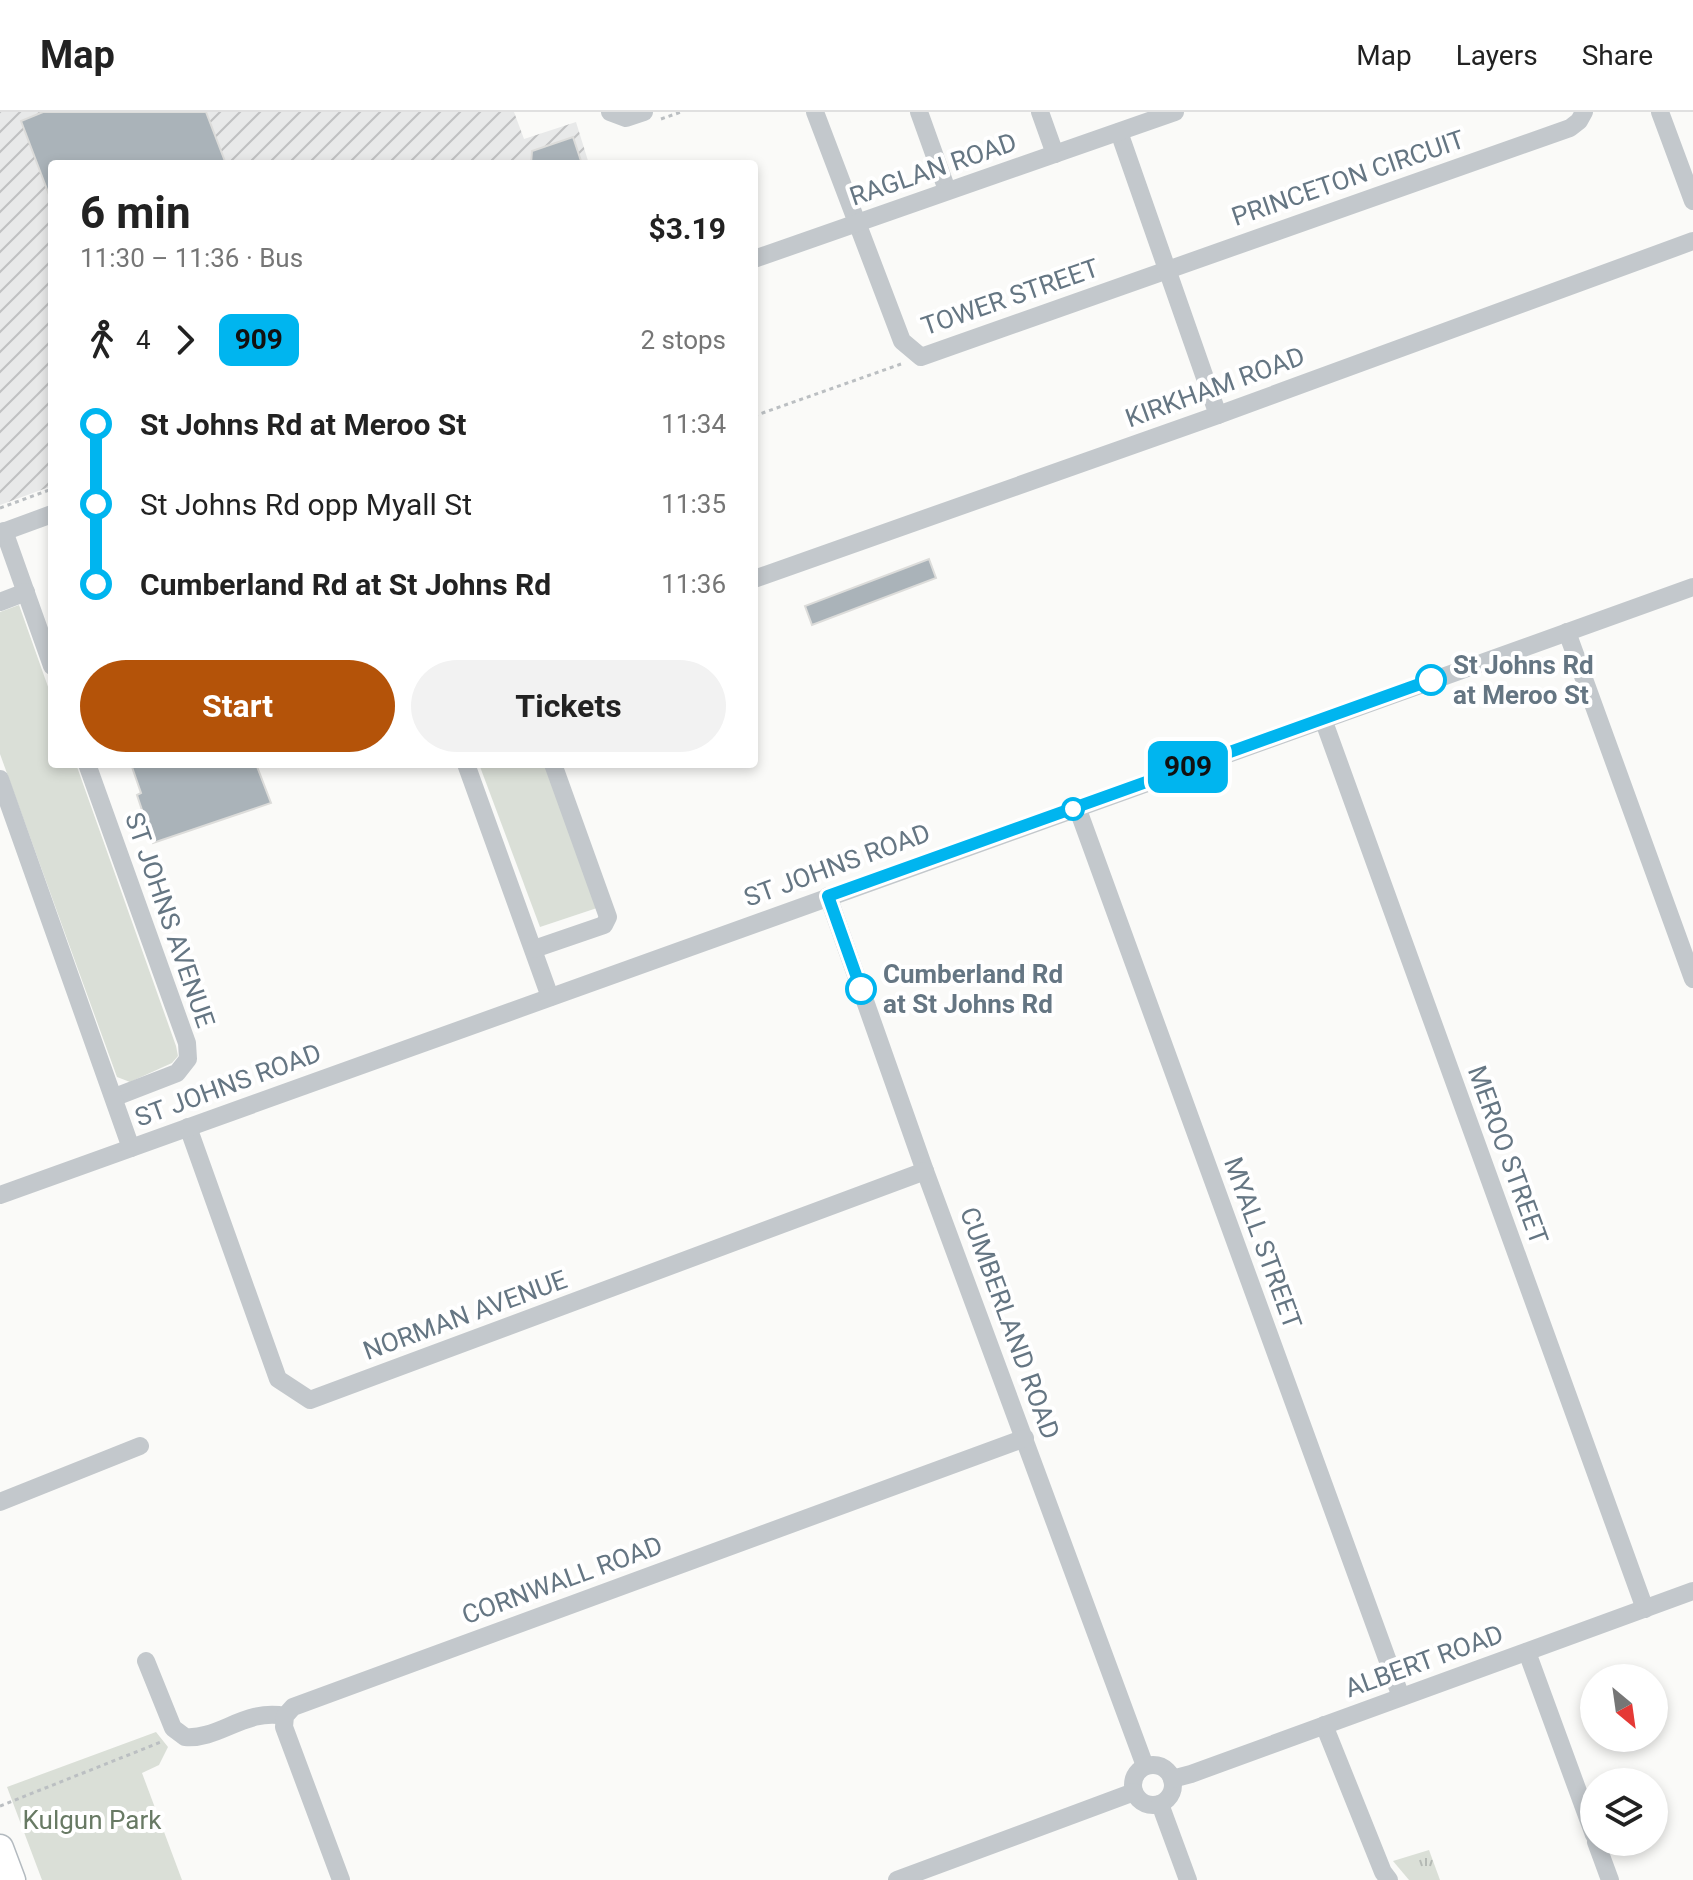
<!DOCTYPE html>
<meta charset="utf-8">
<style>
body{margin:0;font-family:Roboto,sans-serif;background:#f2f2f2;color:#222;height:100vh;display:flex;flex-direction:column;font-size:30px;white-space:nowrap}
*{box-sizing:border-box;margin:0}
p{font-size:26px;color:#767676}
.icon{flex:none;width:44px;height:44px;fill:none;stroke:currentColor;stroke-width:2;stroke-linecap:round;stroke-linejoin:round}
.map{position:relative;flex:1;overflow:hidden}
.details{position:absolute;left:48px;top:48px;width:710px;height:608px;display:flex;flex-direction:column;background:#fff;border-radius:8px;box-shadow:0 4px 12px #0003}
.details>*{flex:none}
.badge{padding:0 16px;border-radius:12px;font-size:28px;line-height:52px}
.needle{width:52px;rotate:151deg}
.buttons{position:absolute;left:1580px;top:1552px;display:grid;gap:16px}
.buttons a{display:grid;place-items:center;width:88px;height:88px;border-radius:50%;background:#fff;box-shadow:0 4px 12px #0003;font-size:40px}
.map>.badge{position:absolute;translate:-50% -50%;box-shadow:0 0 0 4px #fff}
.legs{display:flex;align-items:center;gap:12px;height:88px;padding:0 32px;font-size:26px}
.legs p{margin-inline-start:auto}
.summary{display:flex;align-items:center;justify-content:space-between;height:136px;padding:0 32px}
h1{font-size:44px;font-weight:700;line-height:60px}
.primary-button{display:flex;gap:16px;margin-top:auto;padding:16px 32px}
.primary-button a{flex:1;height:92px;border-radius:48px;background:#b45309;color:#fff;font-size:32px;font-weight:700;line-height:92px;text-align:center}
.primary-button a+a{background:#f2f2f2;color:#222}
ul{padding:0 32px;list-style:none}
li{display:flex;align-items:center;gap:28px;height:80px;font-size:30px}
li i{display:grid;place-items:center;width:12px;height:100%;margin:0 10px;background:currentColor}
li i::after{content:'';width:20px;height:20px;margin:-10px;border:6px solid;border-radius:50%;background:#fff}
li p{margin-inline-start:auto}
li:first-child i{background:linear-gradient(#0000 50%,currentColor 0)}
li:last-child i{background:linear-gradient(currentColor 50%,#0000 0)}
header{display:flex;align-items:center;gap:48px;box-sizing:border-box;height:112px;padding:0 40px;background:#fff;border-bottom:2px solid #e0e0e0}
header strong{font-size:38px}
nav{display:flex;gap:44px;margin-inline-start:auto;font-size:28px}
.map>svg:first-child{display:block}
.industrial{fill:url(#industrial-furrows)}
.grass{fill:url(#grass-tufts)}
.park{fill:#dadfd7}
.building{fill:#aab3b9;stroke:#dcdcda;stroke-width:2}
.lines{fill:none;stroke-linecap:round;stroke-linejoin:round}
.secondary-casing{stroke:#b3babf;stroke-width:29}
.path{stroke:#bbbfc2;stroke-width:3;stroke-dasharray:4 4;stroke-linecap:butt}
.street{stroke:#c3c8cc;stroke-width:18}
.secondary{stroke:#fff;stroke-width:26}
.line-1-casing{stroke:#fff;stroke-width:18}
.line-1{stroke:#00b5ef;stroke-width:12}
.stop-1-dot{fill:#fff;stroke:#00b5ef;stroke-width:4}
.labels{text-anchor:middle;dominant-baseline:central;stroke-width:8;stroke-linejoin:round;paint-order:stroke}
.street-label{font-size:26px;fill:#657683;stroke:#fff}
.stop-label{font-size:26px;font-weight:bold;fill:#657683;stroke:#fff;text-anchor:start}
.park-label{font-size:26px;fill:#687a64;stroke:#fff}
</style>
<header>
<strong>Map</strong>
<nav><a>Map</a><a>Layers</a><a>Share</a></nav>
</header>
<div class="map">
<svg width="1693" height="1768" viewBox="0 0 1693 1768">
<defs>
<pattern id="industrial-furrows" width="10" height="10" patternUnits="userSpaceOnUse" patternTransform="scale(2)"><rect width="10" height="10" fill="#e8e9e9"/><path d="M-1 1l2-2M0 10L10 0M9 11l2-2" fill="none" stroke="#c0c1c2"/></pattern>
<pattern id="grass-tufts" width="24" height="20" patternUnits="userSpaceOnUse" patternTransform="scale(2)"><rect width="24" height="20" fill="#dadfd7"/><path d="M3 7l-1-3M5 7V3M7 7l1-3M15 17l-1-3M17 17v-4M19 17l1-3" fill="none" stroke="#b4b9b4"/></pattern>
</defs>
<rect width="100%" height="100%" fill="#fafaf8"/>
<!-- industrial -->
<polygon class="industrial" points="0,0 514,0 524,27 576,10 589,52 52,52 52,374 0,393"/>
<!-- grass -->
<polygon class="grass" points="1429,1738 1440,1768 1409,1768 1393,1749"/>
<!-- park -->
<g class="park">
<polygon points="19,493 52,586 52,652 76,652 176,934 178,944 172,951 130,970 117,965 0,642 0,500"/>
<polygon points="479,652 546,652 597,796 540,815"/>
<polygon points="156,1620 168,1635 159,1653 142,1661 182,1768 42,1768 7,1675"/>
</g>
<!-- building -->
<g class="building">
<polygon points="43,0 206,0 226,52 52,52 51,88 21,9"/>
<polygon points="573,25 582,52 531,52 532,39"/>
<polygon points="929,447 936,466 812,513 805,494"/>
<polygon points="131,652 256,652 271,691 153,731 137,683 141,681"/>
</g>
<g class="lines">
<!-- secondary casing -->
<g class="secondary-casing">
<polyline id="secondary" points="0,1736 12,1768"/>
</g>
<!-- path -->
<g class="path">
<polyline points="661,7 681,0"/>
<polyline points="754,304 901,252"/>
<polyline points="0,396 52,377"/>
<polyline points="0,1694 161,1630"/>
</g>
<!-- street -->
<g class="street">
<polyline points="610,0 626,6 644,0"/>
<polyline points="815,0 902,229 921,245 1570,16 1579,9 1584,0"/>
<polyline points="919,0 947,78"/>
<polyline points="1040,0 1055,42"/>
<polyline points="1660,0 1693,89"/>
<polyline points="1119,20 1218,303"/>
<polyline points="754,147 1175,0"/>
<polyline points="4,419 52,554"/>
<polyline points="0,421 52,402"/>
<polyline points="754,467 1218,303 1693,129"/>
<polyline points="0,490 26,480"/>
<polyline points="1567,520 1693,867"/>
<polyline points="1323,607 1645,1497"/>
<polyline points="87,652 187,931 188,947 177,961 115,985"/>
<polyline points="466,652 550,885"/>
<polyline points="0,667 131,1036"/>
<polyline points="1077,695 1401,1585"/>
<polyline points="828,784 925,1059 1145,1654"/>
<polyline points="534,837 604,813 608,805 553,652"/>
<polyline points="188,1015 278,1267 310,1288 925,1059"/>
<polyline points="0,1083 1693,475"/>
<polyline points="0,1390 140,1334"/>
<polyline points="1527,1540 1594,1723"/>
<path d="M146,1549L173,1616L185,1625C219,1628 245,1596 285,1604"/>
<polyline points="1324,1613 1383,1760 1389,1768"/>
<circle cx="1153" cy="1673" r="20"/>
<polyline points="1172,1667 1191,1662 1693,1479"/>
<polyline points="1160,1692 1188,1768"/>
<polyline points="1596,1730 1610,1768"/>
<polyline points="341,1768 284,1615 285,1604 293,1595 1025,1326"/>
<polyline points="897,1768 1134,1680"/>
</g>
<!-- secondary -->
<use href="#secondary" class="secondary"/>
</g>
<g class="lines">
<!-- line-1 casing -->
<g class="line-1-casing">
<polyline id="line-1" points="861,877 828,784 1431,568"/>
</g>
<!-- line-1 -->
<use href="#line-1" class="line-1"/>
</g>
<!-- markers -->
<g class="stop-1-dot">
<circle cx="1431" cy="568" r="14"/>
<circle cx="1073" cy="697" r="10"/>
<circle cx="861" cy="877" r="14"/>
</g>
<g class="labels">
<!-- street labels -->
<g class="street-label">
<text transform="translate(933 57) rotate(-19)">RAGLAN ROAD</text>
<text transform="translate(1348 66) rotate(-19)">PRINCETON CIRCUIT</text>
<text transform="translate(1010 185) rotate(-19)">TOWER STREET</text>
<text transform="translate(1215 275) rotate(-20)">KIRKHAM ROAD</text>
<text transform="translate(837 753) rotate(-20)">ST JOHNS ROAD</text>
<text transform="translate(170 808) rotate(71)">ST JOHNS AVENUE</text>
<text transform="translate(228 973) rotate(-20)">ST JOHNS ROAD</text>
<text transform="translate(1508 1043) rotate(70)">MEROO STREET</text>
<text transform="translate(1263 1131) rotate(70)">MYALL STREET</text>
<text transform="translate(465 1203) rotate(-20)">NORMAN AVENUE</text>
<text transform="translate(1010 1211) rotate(70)">CUMBERLAND ROAD</text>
<text transform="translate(562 1468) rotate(-20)">CORNWALL ROAD</text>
<text transform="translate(1424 1549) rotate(-20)">ALBERT ROAD</text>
</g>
<!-- stop labels -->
<g class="stop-label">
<text x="1453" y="553">St Johns Rd<tspan x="1453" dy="30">at Meroo St</tspan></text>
<text x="883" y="862">Cumberland Rd<tspan x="883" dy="30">at St Johns Rd</tspan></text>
</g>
<!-- park labels -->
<g class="park-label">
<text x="92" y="1708">Kulgun Park</text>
</g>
</g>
</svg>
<div class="buttons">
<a><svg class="needle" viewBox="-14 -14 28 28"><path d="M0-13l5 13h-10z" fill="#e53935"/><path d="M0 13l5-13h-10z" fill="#767676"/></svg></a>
<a><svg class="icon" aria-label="layers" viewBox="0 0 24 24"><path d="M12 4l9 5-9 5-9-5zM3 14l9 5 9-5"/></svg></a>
</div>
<b class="badge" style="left:1188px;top:655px;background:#00b5ef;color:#111">909</b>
<section class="details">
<div class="summary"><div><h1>6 min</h1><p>11:30 – 11:36 · Bus</p></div><b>$3.19</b></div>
<div class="legs"><svg class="icon" aria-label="walk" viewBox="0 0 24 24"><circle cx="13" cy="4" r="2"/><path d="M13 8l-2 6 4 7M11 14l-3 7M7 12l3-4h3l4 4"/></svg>4<svg class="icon" aria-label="forward" viewBox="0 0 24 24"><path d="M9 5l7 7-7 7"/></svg><b class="badge" style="background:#00b5ef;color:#111">909</b><p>2 stops</p></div>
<ul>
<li><i style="color:#00b5ef"></i><b>St Johns Rd at Meroo St</b><p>11:34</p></li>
<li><i style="color:#00b5ef"></i><span>St Johns Rd opp Myall St</span><p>11:35</p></li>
<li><i style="color:#00b5ef"></i><b>Cumberland Rd at St Johns Rd</b><p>11:36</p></li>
</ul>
<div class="primary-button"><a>Start</a><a>Tickets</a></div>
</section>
</div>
